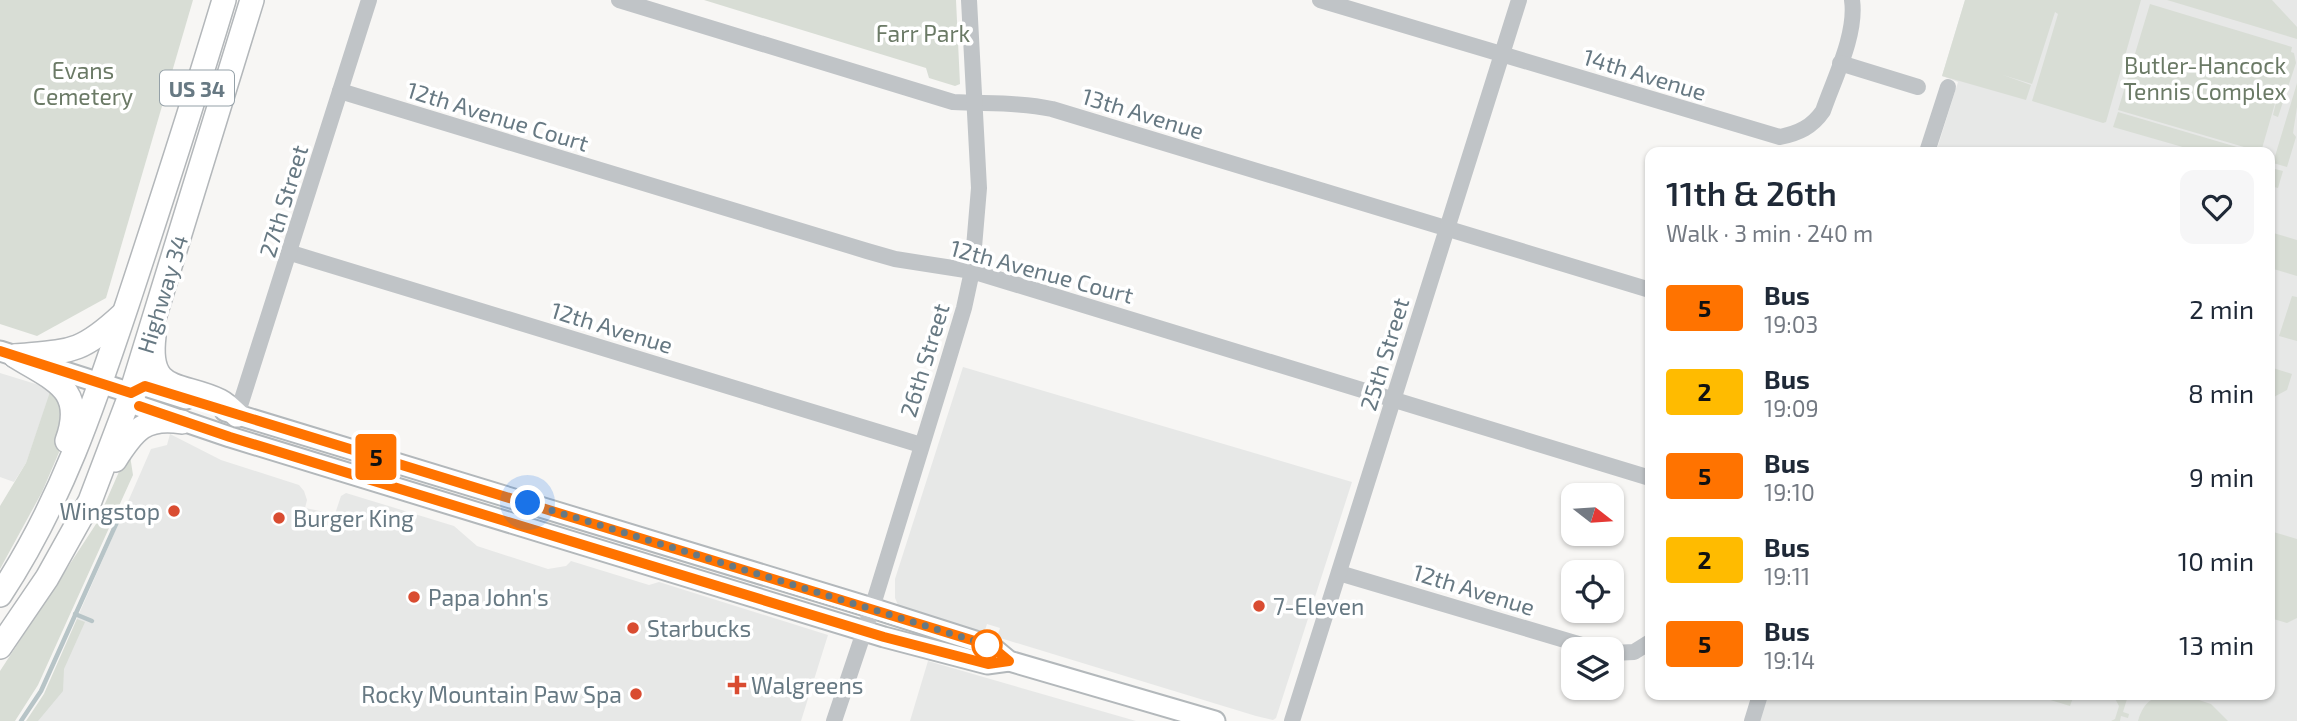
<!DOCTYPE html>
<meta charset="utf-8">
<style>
body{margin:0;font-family:"Exo 2",sans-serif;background:#f6f6f7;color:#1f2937;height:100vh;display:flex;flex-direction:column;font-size:26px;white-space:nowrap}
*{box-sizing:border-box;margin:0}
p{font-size:23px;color:#747a83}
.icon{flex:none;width:38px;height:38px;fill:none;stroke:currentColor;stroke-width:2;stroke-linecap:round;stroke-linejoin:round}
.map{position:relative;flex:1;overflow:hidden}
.panel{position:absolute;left:1645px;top:147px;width:630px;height:553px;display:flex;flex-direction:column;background:#fff;border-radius:14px;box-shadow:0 2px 5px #0004}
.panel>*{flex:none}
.badge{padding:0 14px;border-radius:5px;font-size:24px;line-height:46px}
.needle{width:46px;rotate:107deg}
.controls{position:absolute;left:1561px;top:483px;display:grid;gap:14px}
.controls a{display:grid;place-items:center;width:63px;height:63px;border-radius:14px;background:#fff;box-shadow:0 2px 5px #0004;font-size:35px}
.you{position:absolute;width:35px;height:35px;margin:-18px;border:5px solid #fff;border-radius:50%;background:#1a73e8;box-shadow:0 0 0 10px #1a73e833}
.map>.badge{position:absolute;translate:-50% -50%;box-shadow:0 0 0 4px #fff}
.round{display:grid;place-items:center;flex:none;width:74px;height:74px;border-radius:14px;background:#f6f6f7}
.head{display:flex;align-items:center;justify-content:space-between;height:119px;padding:0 21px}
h1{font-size:33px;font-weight:600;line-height:52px}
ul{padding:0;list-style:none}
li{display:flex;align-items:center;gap:21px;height:84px;padding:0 21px}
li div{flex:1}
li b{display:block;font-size:26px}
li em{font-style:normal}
li .badge{min-width:77px;font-weight:700;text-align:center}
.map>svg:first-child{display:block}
.built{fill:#e7e8e7}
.green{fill:#d8ddd5}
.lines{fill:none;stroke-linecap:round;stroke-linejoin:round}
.stream{stroke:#b7c4c7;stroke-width:4.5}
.major-casing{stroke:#b3b8bb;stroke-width:23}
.highway-casing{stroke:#b3b7ba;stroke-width:26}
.minor{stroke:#c0c4c7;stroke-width:16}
.major{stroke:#fff;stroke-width:19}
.highway{stroke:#fff;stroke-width:23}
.line-casing{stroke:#fff;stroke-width:16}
.line{stroke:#ff7300;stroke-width:10}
.walk{stroke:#677983;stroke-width:7;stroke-dasharray:0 12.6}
.poi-dot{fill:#d94c31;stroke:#fff;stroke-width:2.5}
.stop-dot{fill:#fff;stroke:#ff7300;stroke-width:3.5}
.labels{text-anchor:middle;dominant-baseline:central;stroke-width:7;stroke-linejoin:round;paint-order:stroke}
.shield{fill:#fff;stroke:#95a1a8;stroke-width:2}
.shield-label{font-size:21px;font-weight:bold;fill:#677983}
.park-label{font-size:23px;fill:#6b7a66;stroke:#fff}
.street-label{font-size:23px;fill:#677983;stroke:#fff}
.poi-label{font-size:23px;fill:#677983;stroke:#fff;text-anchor:start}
</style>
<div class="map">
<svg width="2297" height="721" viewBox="0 0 2297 721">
<rect width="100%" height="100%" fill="#f7f6f4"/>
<!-- built -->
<g class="built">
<polygon points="1965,0 2297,0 2297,721 1756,721 1764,695 2270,695 2270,152 1936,152 1958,82 1942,76"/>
<polygon points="963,367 1352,482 1276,718 1273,720 1256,716 997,637 1000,628 987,624 984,633 903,609 898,605 895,598 895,579"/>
<polygon points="0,373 52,389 26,463 14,482 0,477"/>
<polygon points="170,434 221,460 299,485 304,491 307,500 305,508 335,514 341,496 346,493 454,526 477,546 548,569 566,566 571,561 649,585 659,582 828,635 801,721 29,721 44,694 151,449 167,445"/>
<polygon points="928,661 1136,721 910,721"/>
</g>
<!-- green -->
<g class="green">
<polygon points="0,0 193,0 106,298 37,336 0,324"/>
<polygon points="704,0 956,0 960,84 955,86 929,78 926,68"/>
<polygon points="1965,0 2141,0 2106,122 2103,123 2032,101 2058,14 2055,12 2032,84 2003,75 2031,85 2026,100 1942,76"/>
<polygon points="2167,0 2272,0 2297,27 2297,39"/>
<polygon points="2150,4 2292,47 2291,52 2294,53 2296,63 2278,117 2273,115 2280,86 2261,152 2118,110"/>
<polygon points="2297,83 2297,107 2293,133 2296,137 2287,167 2273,163"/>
<polygon points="2118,112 2254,152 2200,152 2113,127"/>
<polygon points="2271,168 2283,171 2278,188 2270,186"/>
<polygon points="2270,232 2297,240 2297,276 2270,268"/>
<polygon points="2292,296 2297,297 2297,341 2279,336"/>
<polygon points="2270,367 2292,374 2287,390 2270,399"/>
<polygon points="51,389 60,397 63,443 42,492 0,569 0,506 26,463"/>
<polygon points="129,449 133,475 38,685 15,721 0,721 0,671 96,524"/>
<polygon points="2270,531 2297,539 2297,618 2287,623 2270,618"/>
<polygon points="77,619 85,622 64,669 63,691 38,721 26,721 44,694"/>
<polygon points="2048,695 2074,695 2070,706 2047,699"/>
<polygon points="2113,695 2135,695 2134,700 2127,699 2123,712 2129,714 2128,718 2121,716 2120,721 2111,721 2115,719 2119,706"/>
<path d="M2184,695L2211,704L2228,721H2138C2146,694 2159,696 2184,695Z"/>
</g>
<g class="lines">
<!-- stream -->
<g class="stream">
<polyline points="75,614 92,621"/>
<polyline points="21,721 41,691 121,513 131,505"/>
</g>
<!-- major casing -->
<g class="major-casing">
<g id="major">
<polyline points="0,351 131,393 139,406 230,437 884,637 987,664 1009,661"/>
<polyline points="131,393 145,386 186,399"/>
<polyline points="225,411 872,608 991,646 1009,661 1215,721"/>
</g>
</g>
<!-- highway casing -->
<g class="highway-casing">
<g id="highway">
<path d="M154,336C147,395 181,382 220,401C226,404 232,410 237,415"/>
<path d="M15,356C53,380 86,388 67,441"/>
<path d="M15,356C70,351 80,354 122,315"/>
<path d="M115,460C134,430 145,416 182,422"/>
<path d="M0,595C62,501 94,404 129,299C162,199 194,100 224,0"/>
<polyline points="0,647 47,578 90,501 131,393 252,0"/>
</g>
</g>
<!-- minor -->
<g class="minor">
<path d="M619,0L953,102C986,104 1019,102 1052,109L1650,290"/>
<path d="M1320,0L1780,137C1799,133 1812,127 1823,111C1834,79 1857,34 1852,0"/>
<polyline points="1840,63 1918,87"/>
<polyline points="340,91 867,251 895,259 972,271 1650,478"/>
<polyline points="1927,152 1948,87"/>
<polyline points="291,253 921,445"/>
<polyline points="237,415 369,0"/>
<polyline points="1339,573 1595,649"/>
<polyline points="1612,653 1634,652 1650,642"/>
<polyline points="834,721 872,608 945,371 964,308 972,271 979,188 969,0"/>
<polyline points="1292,721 1519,0"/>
<polyline points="1752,721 1760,695"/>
</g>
<!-- major -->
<use href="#major" class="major"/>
<!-- highway -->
<use href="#highway" class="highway"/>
</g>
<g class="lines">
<!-- line casing -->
<g class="line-casing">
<polyline id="line" points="0,351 131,393 145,386 991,646 1009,661 988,664 884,637 230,437 139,406"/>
</g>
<!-- line -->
<use href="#line" class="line"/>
<!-- walk -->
<polyline class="walk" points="528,503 991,646 987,645"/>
</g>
<!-- markers -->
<g class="poi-dot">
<circle cx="174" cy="511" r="7"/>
<circle cx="279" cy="518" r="7"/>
<circle cx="414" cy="597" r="7"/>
<circle cx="1259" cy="606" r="7"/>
<circle cx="633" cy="628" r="7"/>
<path d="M733.5 674.5h7v7h7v7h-7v7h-7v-7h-7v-7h7z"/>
<circle cx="636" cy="694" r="7"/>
</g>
<circle class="stop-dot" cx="987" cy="645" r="14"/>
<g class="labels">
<!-- shield labels -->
<rect class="shield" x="160" y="70.5" width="74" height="35" rx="5"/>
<g class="shield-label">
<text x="197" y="88">US 34</text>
</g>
<!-- park labels -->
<g class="park-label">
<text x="923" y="33">Farr Park</text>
<text x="2205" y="65">Butler-Hancock<tspan x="2205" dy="26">Tennis Complex</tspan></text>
<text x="83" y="70">Evans<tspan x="83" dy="26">Cemetery</tspan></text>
</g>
<!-- street labels -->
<g class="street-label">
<text transform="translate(1645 74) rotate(17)">14th Avenue</text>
<text transform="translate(1143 113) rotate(17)">13th Avenue</text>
<text transform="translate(498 116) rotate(17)">12th Avenue Court</text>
<text transform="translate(283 201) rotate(-73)">27th Street</text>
<text transform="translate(1042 271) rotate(15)">12th Avenue Court</text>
<text transform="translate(162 294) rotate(-73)">Highway 34</text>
<text transform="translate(612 327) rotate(17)">12th Avenue</text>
<text transform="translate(1384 354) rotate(-73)">25th Street</text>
<text transform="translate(924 360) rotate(-73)">26th Street</text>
<text transform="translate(1474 589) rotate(17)">12th Avenue</text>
</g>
<!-- poi labels -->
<g class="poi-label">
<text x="160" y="511" text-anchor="end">Wingstop</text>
<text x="293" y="518">Burger King</text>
<text x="428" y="597">Papa John's</text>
<text x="1273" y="606">7-Eleven</text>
<text x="647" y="628">Starbucks</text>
<text x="751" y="685">Walgreens</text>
<text x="622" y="694" text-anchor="end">Rocky Mountain Paw Spa</text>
</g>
</g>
</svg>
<div class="controls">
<a><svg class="needle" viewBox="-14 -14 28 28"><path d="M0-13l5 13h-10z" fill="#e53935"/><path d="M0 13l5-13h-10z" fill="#747a83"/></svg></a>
<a><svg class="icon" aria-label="locate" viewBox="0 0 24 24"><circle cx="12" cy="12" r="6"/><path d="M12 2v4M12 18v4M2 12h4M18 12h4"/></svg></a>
<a><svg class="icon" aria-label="layers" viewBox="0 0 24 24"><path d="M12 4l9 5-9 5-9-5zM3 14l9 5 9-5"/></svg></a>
</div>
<div class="you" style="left:528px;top:503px"></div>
<b class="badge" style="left:376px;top:457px;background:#ff7300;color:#111">5</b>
<section class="panel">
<div class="head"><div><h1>11th &amp; 26th</h1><p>Walk · 3 min · 240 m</p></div><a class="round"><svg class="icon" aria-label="heart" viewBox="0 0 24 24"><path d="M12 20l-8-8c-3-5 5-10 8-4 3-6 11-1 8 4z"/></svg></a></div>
<ul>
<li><span class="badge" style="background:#ff7300;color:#111">5</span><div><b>Bus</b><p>19:03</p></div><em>2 min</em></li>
<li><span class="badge" style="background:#fb0;color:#111">2</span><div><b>Bus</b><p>19:09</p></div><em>8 min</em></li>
<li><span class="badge" style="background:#ff7300;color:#111">5</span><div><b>Bus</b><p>19:10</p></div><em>9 min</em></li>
<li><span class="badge" style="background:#fb0;color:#111">2</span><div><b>Bus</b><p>19:11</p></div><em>10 min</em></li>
<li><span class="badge" style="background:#ff7300;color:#111">5</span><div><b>Bus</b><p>19:14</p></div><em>13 min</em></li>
</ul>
</section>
</div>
